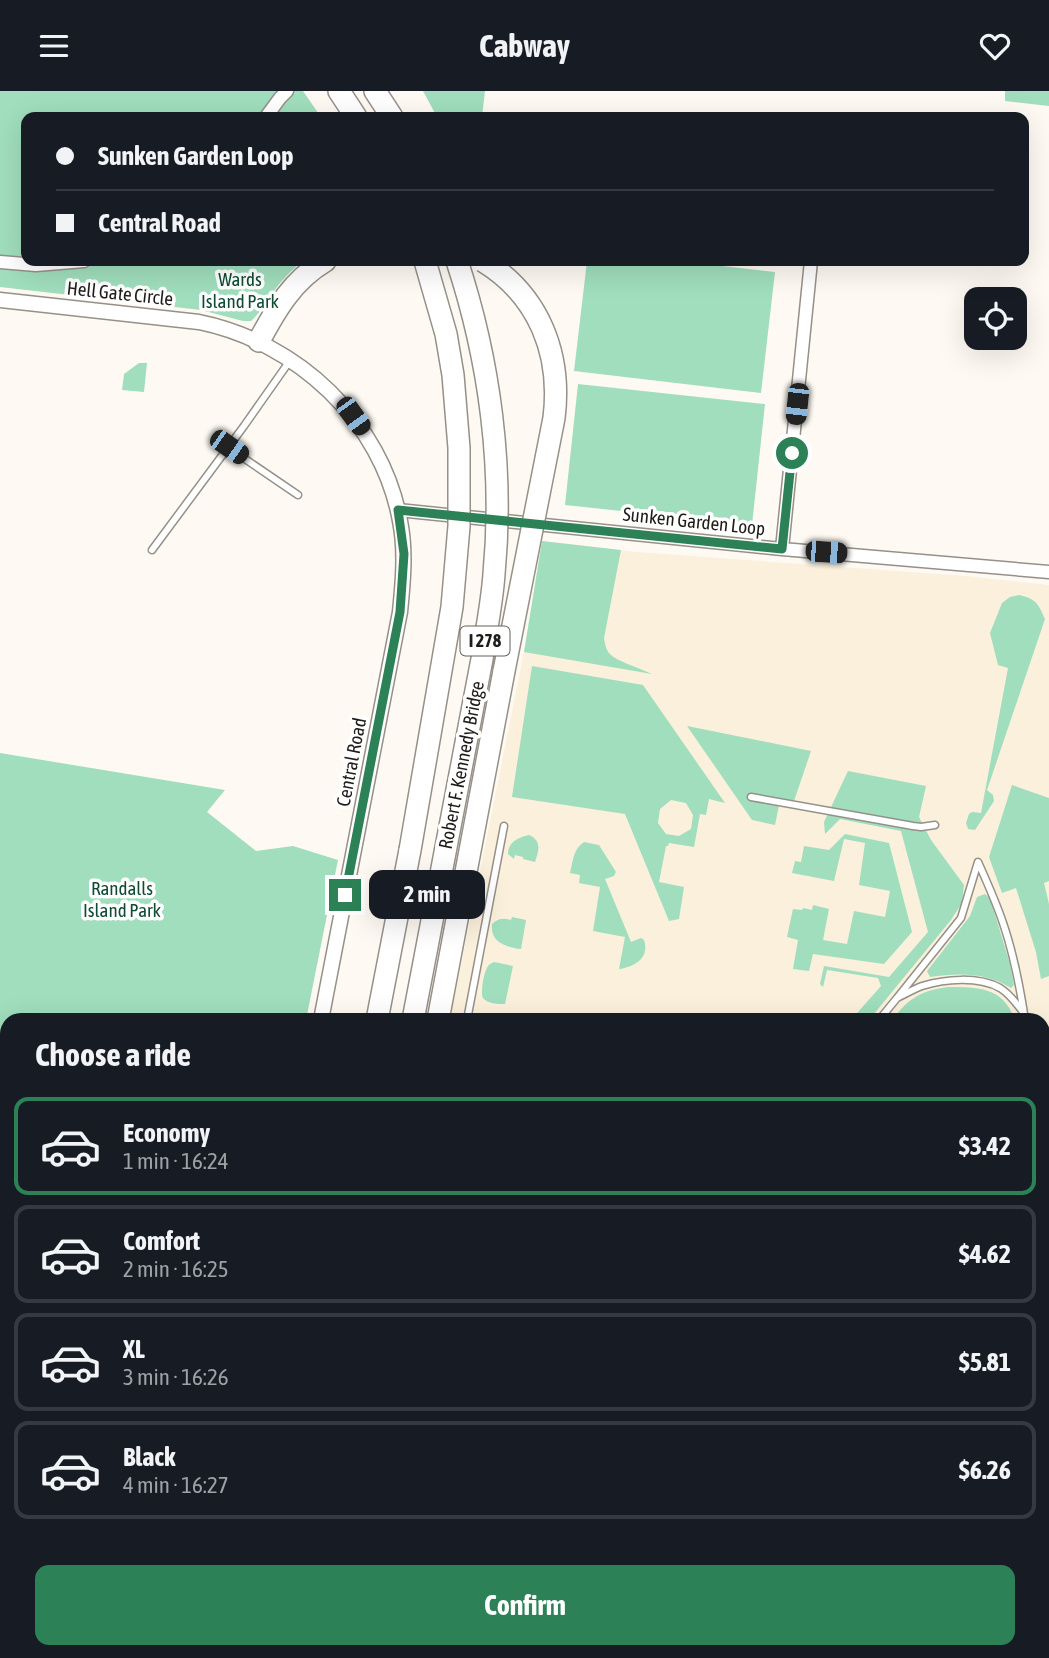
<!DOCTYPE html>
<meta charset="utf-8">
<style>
:root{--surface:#171b24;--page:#242831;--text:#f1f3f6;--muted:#9ea1a6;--line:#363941;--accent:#2c8256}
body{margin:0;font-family:"Asap Condensed",sans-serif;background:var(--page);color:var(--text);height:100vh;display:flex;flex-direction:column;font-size:26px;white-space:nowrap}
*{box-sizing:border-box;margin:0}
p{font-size:23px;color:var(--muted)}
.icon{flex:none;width:38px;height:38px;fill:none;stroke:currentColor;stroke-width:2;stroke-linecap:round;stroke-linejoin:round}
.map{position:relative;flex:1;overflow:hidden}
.sheet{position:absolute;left:0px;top:922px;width:1050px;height:646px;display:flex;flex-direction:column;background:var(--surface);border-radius:21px 21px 0 0;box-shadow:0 7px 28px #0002}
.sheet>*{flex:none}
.hud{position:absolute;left:21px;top:21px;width:1008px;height:154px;border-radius:14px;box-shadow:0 7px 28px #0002;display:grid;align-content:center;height:154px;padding:0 35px;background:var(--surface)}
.buttons{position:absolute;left:964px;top:196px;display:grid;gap:14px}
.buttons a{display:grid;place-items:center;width:63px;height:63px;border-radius:14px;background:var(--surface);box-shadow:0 7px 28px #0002;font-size:35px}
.end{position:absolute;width:32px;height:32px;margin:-16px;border:9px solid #2c8256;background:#fff;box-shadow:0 0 0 4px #fff}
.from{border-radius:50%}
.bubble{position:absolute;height:49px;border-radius:14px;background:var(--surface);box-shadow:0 7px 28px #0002;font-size:23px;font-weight:700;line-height:49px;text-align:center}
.car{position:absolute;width:21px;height:42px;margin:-21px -10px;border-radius:9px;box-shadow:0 0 5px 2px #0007;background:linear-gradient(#222 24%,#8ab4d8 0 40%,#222 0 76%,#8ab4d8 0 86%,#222 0)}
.hud b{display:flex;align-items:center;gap:24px;height:66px;font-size:26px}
.hud b+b{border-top:2px solid var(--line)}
.hud i{width:18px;height:18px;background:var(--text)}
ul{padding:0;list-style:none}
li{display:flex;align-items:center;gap:21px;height:98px;margin:0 14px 10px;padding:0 21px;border:4px solid var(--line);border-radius:14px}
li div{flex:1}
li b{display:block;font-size:26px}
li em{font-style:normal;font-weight:700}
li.active{border-color:var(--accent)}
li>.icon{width:63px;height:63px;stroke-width:1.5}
h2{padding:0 35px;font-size:32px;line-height:84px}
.action{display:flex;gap:14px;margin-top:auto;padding:14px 35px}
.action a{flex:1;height:80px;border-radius:14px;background:var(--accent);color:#fff;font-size:28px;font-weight:700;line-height:80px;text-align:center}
header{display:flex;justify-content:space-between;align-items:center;height:91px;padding:0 35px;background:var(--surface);font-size:32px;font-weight:700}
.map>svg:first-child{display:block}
.medical{fill:#faf0db}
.green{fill:#a0debd;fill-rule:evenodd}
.water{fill:#6abce0}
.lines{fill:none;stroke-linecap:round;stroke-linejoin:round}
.service-casing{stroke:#959088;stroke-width:9}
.minor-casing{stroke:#959088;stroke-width:15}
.tertiary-casing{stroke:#959088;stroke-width:17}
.motorway-casing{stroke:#959088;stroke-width:24}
.service{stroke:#fff;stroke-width:6}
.minor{stroke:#fff;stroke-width:12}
.tertiary{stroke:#fff;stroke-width:14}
.motorway{stroke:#fff;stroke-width:21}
.rail{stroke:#464440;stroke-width:4.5;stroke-dasharray:12 12;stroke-linecap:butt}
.motorway-bridge-casing{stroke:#959088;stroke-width:24;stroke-linecap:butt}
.motorway-bridge{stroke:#fff;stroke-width:21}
.route{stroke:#2c8256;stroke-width:9}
.labels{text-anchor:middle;stroke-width:7;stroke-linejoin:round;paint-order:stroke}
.shield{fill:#fff;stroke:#62615f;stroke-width:2}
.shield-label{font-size:18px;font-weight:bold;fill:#1f1d1a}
.park-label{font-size:19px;fill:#0e4b32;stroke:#fff}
.street-label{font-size:19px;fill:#1f1d1a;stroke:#fff}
</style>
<header><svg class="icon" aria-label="menu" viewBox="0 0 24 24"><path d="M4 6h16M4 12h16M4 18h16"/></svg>Cabway<svg class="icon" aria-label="heart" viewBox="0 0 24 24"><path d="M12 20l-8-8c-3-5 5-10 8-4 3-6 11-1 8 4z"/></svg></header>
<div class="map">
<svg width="1049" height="1567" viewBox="0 0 1049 1567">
<rect width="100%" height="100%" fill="#fefaf3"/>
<path class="medical" d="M542 450 636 461 966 485 1049 494V1134L1043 1136V929H450L524 561Z"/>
<path class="green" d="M0 0H303L321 26H26V170H303C291 179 280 191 272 203 265 213 260 222 251 230H243L201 219 0 196Z
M423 0H485L482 26H437Z
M1005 0H1049V15L1005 10Z
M587 170H678L775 181 761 302 574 280Z
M139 272H147L144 301 122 299 124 283Z
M578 293 765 313 752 434 565 414Z
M542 450 621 459 604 547C605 553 606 559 610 563 616 570 642 578 652 583L524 561Z
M1019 504C1036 508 1038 512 1045 528L987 699 993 704 994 710 975 739 968 738 966 732 969 723 972 721 981 722 1008 577 998 574 990 542 1002 512 1010 506Z
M532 575 643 594 725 712 709 708 706 724 700 723 694 756 669 752 668 755H666L659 791 684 796 679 828 669 830 625 723 512 706ZM671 709 686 712 693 724 691 738 679 745 666 743 658 732 660 718Z
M687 635 811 660 794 710 780 709 775 734 752 729Z
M0 662 225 699 207 721 256 760 293 755 338 769 306 929H7V976L0 957Z
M848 680 926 695 919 726 931 749 964 794 962 812 951 829 869 929H851L881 895 878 887 827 879 823 896 820 893 824 875 889 886 928 841 901 740 840 728 825 743 824 731Z
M1012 694 1049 707V790L1044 792 1049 813V885L1041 888 1036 861 1016 797 1002 802 989 766Z
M845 743 889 752 912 841 884 873 813 863 809 880 793 878 798 849 787 846 793 818 802 819 803 817 812 819 813 814 829 818 823 849 847 853 854 820 885 826 890 800 859 794 865 752 844 748 834 790 792 782 795 770 801 771 804 755 829 759Z
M529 744C542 750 539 759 535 771L523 768V766L515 764 514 768 508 763C508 751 519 746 529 744Z
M584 751 599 754 616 781 614 785 605 788 631 851 641 847 644 849C650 867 634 876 619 878L625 846 593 840 600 796 579 792 580 784 570 782C573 771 573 758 584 751Z
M985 803 990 807 1010 873 1014 894 1011 897C985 881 959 882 930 886L927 880 970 825 977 806Z
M512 826 526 829 521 858C506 856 490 852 492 833 499 827 503 827 511 829Z
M494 871 513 875 505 913C498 913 488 913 483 907 480 902 484 878 489 874 490 873 492 872 494 871Z
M948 896C979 896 1003 896 1015 929H892C909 907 920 900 948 896Z
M1043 1029H1049V1359L1043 1367Z
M23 1561H232L230 1567H22Z
M313 1561H456L422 1562 407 1567H312Z
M550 1561H622V1567H538Z"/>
<path class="water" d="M1049 1360V1567H622V1561H1043V1367Z
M456 1561H550L538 1567H407L422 1562Z"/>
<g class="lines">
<g class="service-casing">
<path id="service" d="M229 357 298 404
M152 459 244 335 289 271
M751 706 913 735 921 736 935 734
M1023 921C1016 912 1010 903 1000 897 978 885 945 888 922 895 914 898 905 903 897 907L961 827 978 771C987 791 996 811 1003 832 1014 864 1020 896 1025 929
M467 929 504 735
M879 929 897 907
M0 1214 7 1213"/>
</g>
<g class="minor-casing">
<path id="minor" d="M266 26 280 7 287 0
M0 171 36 174 84 170
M398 419 782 458 1049 481
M782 458 811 170"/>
</g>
<g class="tertiary-casing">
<path id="tertiary" d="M0 209 199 231C297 251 382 330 400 430 406 460 403 491 400 521L321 929
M0 1019 7 1043
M173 1567 175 1561"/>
</g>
<g class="motorway-casing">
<path id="motorway" d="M339 0 356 26
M375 0 392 26
M259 250C276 218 293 189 325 170
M377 929 410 759
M438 929 504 580
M254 1567 256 1561
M288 1567 290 1561"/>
</g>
<use href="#service" class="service"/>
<use href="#minor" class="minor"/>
<use href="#tertiary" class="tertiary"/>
<use href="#motorway" class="motorway"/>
<path class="rail" d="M0 1062 7 1094
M0 1104 7 1135
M0 1130 7 1165
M4 1567 7 1550
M21 1567 22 1561"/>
<g class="motorway-bridge-casing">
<path id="motorway-bridge" d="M483 170C539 204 562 263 554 327L504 580
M410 759 452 516 459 435V357L453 284 446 243 425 170
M413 929 482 568C486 540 492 512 494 483 504 378 490 270 457 170"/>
</g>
<use href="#motorway-bridge" class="motorway-bridge"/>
</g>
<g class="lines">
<path class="route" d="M345 804 400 521 404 463 398 419 782 458 792 362"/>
</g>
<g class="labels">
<rect class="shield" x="460.5" y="535.5" width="49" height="29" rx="5"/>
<g class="shield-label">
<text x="485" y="556">I 278</text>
</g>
<g class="park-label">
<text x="240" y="195">Wards<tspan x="240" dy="22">Island Park</tspan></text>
<text x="122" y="804">Randalls<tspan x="122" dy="22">Island Park</tspan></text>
</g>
<g class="street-label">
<text transform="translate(120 202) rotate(6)" y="7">Hell Gate Circle</text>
<text transform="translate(694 430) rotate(6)" y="7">Sunken Garden Loop</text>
<text transform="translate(351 671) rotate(-79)" y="7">Central Road</text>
<text transform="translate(461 674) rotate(-79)" y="7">Robert F. Kennedy Bridge</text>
</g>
</g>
</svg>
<div class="buttons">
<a><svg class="icon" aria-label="locate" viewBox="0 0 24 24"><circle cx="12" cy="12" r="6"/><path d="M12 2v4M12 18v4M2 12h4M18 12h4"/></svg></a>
</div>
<i class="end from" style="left:792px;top:362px"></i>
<i class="end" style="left:345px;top:804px"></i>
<div class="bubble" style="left:369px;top:779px;width:116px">2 min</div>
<i class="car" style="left:797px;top:313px;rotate:186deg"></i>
<i class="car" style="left:353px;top:325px;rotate:144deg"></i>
<i class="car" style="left:229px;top:356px;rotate:125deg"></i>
<i class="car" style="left:826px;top:461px;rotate:94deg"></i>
<div class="hud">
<b><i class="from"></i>Sunken Garden Loop</b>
<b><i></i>Central Road</b>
</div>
<section class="sheet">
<h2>Choose a ride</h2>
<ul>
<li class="active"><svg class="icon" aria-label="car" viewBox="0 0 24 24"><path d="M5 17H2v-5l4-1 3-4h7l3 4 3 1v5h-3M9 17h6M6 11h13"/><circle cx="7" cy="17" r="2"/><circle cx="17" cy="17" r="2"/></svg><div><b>Economy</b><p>1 min · 16:24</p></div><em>$3.42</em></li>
<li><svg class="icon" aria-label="car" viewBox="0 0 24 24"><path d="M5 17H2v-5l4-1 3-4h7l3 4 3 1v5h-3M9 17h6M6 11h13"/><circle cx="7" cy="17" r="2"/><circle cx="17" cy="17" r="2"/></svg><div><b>Comfort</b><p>2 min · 16:25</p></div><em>$4.62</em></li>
<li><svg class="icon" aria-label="car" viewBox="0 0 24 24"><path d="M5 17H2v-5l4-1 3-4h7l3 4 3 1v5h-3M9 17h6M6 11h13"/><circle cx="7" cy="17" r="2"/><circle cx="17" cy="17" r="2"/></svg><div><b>XL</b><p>3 min · 16:26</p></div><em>$5.81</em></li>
<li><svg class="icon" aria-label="car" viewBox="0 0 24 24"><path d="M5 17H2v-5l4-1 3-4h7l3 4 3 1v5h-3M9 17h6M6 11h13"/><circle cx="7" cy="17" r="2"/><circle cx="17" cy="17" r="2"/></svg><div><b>Black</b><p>4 min · 16:27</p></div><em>$6.26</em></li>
</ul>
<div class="action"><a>Confirm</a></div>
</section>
</div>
